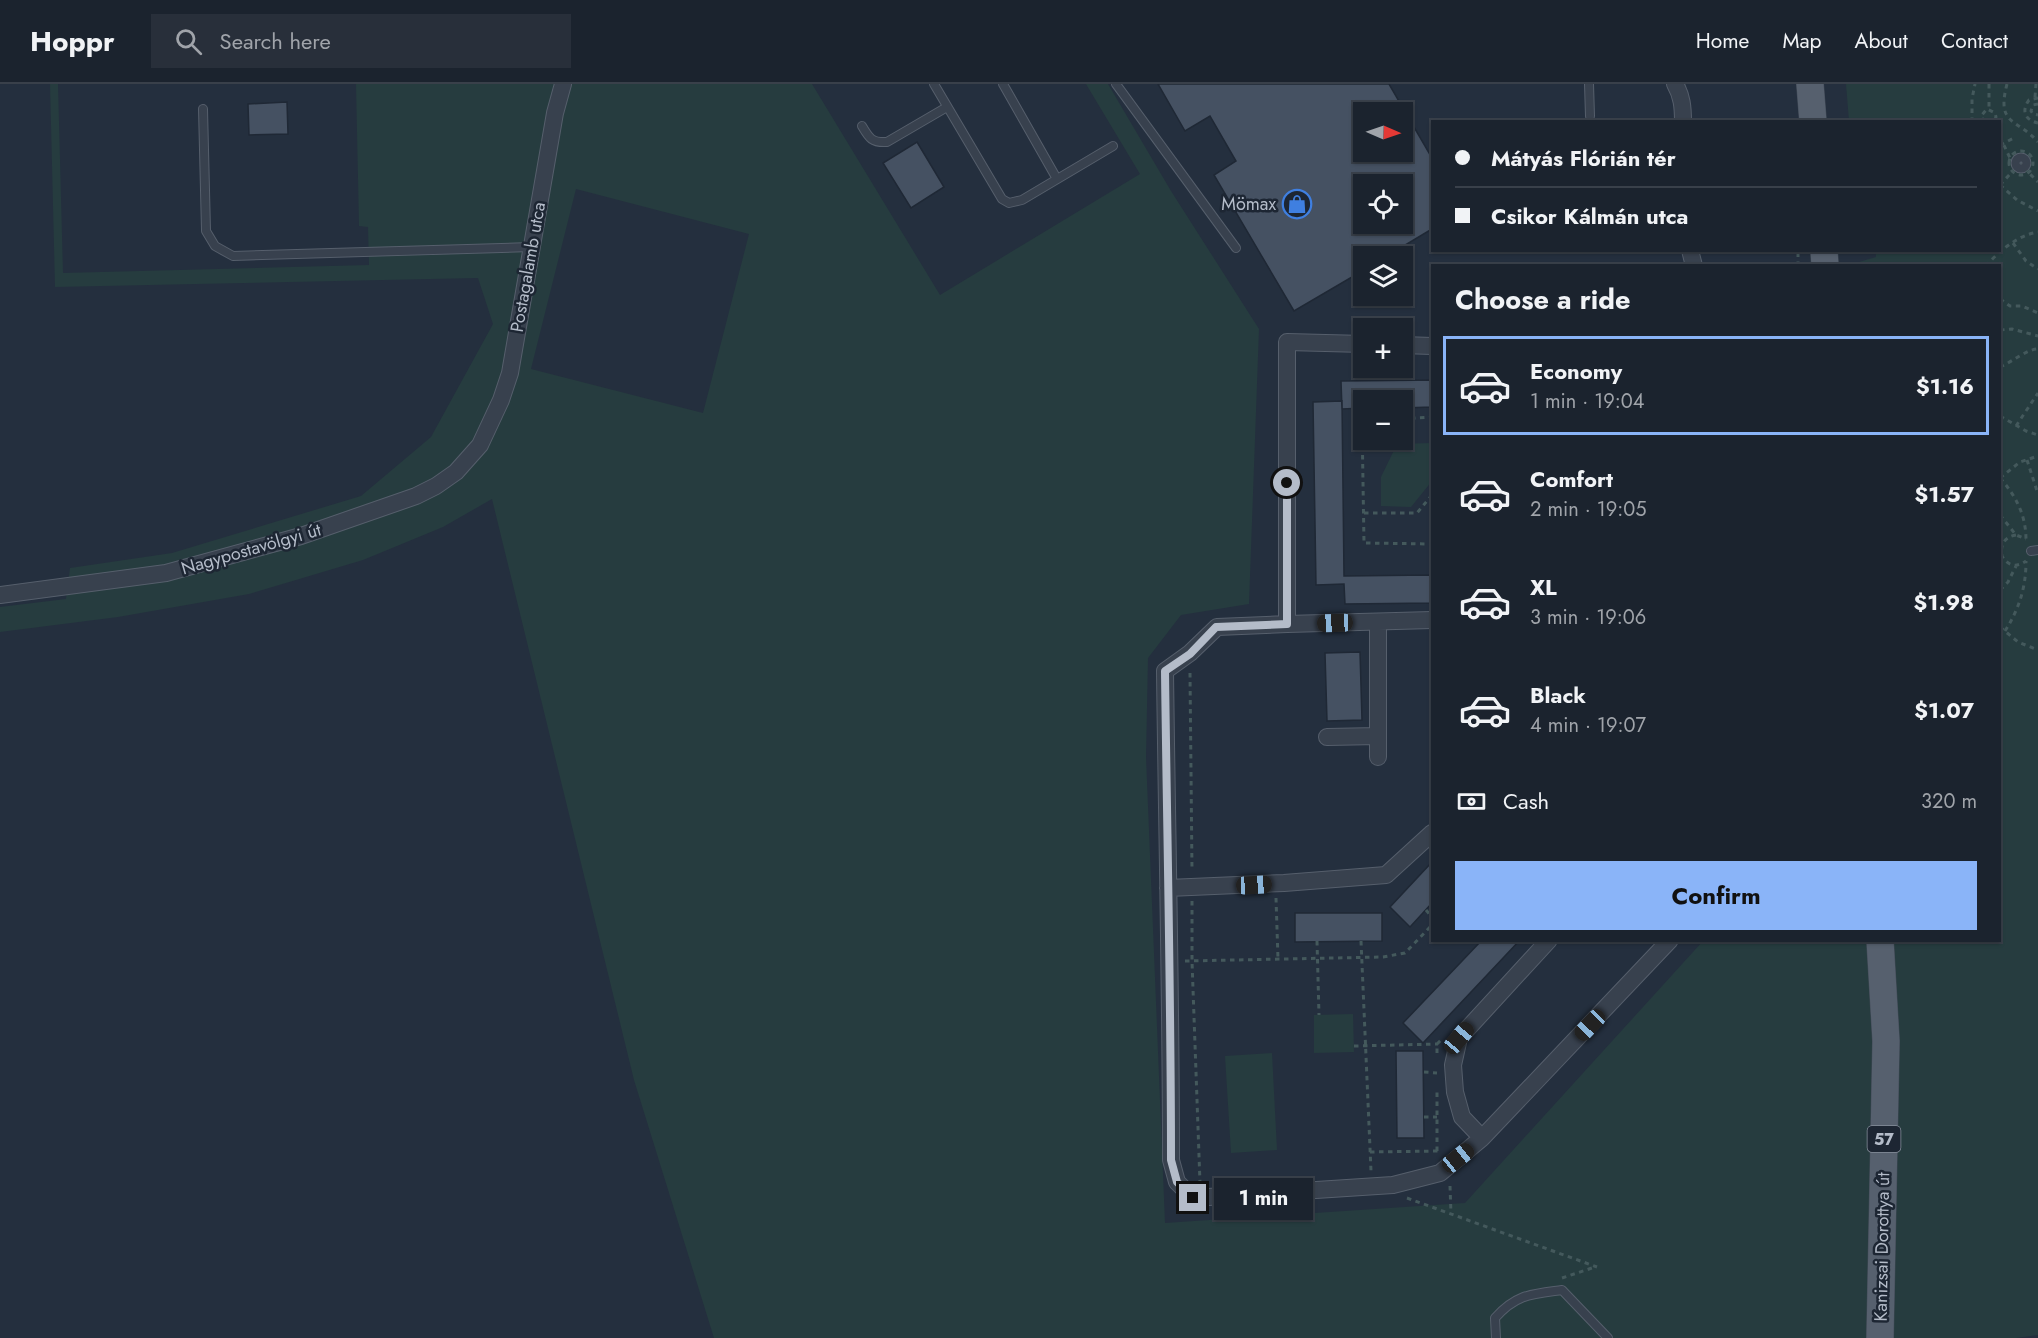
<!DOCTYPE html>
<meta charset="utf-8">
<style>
:root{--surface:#1b232e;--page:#282f3a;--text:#f1f3f6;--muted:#a0a4aa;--line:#39404a;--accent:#8ab4f8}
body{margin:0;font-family:Jost,sans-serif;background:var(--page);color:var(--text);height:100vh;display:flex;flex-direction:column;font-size:22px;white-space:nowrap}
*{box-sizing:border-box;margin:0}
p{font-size:20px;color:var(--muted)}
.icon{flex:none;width:33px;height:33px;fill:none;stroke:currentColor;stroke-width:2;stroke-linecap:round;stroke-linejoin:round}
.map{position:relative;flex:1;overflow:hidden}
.side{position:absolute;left:1431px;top:180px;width:570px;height:678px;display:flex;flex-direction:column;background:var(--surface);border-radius:0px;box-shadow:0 2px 4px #0004,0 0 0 2px var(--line)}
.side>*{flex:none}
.banner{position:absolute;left:1431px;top:36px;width:570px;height:132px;border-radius:0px;box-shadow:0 2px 4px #0004,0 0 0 2px var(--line);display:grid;align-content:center;height:132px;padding:0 24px;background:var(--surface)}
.needle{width:39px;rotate:92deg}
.tools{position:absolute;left:1353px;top:18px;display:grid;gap:12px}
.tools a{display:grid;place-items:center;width:60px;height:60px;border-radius:0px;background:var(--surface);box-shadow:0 2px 4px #0004,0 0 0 2px var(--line);font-size:30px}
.end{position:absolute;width:27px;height:27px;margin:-14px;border:8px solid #b4bcc9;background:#111;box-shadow:0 0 0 3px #111}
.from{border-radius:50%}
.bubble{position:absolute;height:42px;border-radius:0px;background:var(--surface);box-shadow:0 2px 4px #0004,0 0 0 2px var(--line);font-size:20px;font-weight:700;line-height:42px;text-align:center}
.car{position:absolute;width:18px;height:36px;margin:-18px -9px;border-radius:8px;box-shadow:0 0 4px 2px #0007;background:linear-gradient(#222 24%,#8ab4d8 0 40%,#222 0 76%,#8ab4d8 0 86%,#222 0)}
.banner b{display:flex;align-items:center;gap:21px;height:57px;font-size:22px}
.banner b+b{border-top:2px solid var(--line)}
.banner i{width:15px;height:15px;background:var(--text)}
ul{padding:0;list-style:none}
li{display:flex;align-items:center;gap:18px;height:99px;margin:0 12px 9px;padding:0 12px;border:3px solid transparent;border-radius:0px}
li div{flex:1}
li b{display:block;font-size:22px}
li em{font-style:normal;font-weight:700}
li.active{border-color:var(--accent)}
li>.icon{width:54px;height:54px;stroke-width:1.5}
h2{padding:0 24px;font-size:27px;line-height:72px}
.pay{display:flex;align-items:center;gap:15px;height:66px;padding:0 24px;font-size:22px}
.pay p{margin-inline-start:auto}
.button{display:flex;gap:12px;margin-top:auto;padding:12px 24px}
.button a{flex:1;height:69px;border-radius:0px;background:var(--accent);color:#111;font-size:24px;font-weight:700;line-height:69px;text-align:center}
header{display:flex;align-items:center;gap:36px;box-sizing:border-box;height:84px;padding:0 30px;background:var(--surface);border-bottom:2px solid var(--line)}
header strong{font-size:28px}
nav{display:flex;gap:33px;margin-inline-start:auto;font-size:21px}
.search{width:420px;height:54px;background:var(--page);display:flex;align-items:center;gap:15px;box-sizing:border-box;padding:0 21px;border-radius:0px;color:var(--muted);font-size:22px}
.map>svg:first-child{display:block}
.green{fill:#263c3f;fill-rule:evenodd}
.building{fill:#455162;stroke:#1f2835;stroke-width:1.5;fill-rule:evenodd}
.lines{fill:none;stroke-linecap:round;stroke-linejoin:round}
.service-casing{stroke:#565f6c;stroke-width:10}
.minor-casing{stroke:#565f6c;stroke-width:18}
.primary-casing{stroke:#414a57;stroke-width:28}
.path{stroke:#44595c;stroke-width:3;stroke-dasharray:4.5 4.5;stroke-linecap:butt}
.service{stroke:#38414e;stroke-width:8}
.minor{stroke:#38414e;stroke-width:16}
.primary{stroke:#56606e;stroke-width:27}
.route{stroke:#b4bcc9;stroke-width:8}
.labels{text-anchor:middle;stroke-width:5;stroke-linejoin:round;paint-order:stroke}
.shield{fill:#1d2633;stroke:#878f9c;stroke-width:1.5}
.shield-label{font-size:16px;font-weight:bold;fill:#b4bcc9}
.poi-label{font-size:18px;fill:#b4bcc9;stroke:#1d2633;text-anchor:end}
.street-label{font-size:18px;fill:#b4bcc9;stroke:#1d2633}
</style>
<header>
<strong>Hoppr</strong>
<div class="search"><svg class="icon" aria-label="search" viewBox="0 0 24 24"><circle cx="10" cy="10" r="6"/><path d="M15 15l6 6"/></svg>Search here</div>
<nav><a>Home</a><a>Map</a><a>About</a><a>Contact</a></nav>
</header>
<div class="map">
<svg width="2038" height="1254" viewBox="0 0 2038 1254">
<rect width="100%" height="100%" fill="#242f3e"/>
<path class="green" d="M50 0H58L63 189 369 181 368 143 359 142 356 0H812L940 211 1140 90 1086 0H1108L1171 107 1259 245 1249 520 1181 531 1148 574 1146 673 1165 1139 1465 1119 1703 857 2000 856V182H1860L1859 178 1876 173V167L2000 166V38L1849 37 1846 0H2038V1251L2016 1254H714L634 996 492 415 443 443 363 476 249 510 118 533 0 548V523L66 515 70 484 172 469 361 412 431 353 493 240 478 194 55 203ZM576 105 749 150 703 329 531 285Z
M1432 359V397L1411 423 1381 422V393L1397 360Z
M1353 930 1354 968 1314 969V931Z
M1272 969 1277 1066 1231 1069 1225 972Z"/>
<path class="building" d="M1158 0H1389L1432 74V145L1387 172H1364V186L1294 227 1214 91 1236 77 1210 32 1185 47ZM1364 28H1402V68H1364ZM1364 100H1402V140H1364Z
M287 18 288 50 249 51 248 20Z
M917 58 944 103 911 124 883 79Z
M1432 296V323L1402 324V316H1364V324L1342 325 1341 297Z
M1342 317 1344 492 1432 491V519L1345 520 1344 500 1316 501 1313 318Z
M1360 568 1362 636 1327 637 1325 569Z
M1432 778V819L1410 843 1390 823Z
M1295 829H1382V857L1295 858Z
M1482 856H1520L1423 959 1403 939Z
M1396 967H1423L1424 1054H1397Z"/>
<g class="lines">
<g class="service-casing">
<path id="service" d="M934 0 1002 115 1009 119 1022 116 1113 62
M1003 0 1057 95
M1116 0 1236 164
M1589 0 1590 32
M203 25 206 147 215 162 233 172 531 163
M862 42C869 54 872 59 887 58L947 23
M2015.5 79a5.5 5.5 0 1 1 11 0a5.5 5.5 0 1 1-11 0Z
M2031 467 2038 466
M1496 1254 1495 1234C1516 1210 1532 1210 1562 1206L1608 1254"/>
</g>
<g class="minor-casing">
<path id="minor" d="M1675 0C1682 12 1683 23 1683 38
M1690 166 1694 182
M1364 260 1287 258V540L1432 536
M1402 261 1432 262
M0 511 166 489 301 452 416 412 436 402 456 388 480 361 501 316 510 289 555 29 563 0
M1378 538V673
M1287 540 1217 543 1190 569 1165 587C1167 750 1171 913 1171 1076L1177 1098 1193 1114 1393 1101 1440 1089 1482 1054 1670 856
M1327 653 1378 652
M1168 804 1284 799 1386 791 1432 749
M1482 1054 1462 1033 1455 1008 1453 981 1459 954 1549 856"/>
</g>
<g class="primary-casing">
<path id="primary" d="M1810 0 1813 38
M1824 166 1825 182
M1880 1254 1886 957 1880 856"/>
</g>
<path class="path" d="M1989 0V25
M2007 0C1996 42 2017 34 2038 58
M2035 13 2036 0
M2038 14 2029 16C2021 27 2025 36 2038 39
M2038 20 2033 21 2031 27 2033 30 2038 31
M1972 38V15L1975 0
M1984 38 1981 32 1987 25 1995 29 1996 33 1994 38
M2000 53 2010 74
M2000 61 2014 54
M2009 79a12 12 0 1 1 24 0a12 12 0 1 1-24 0Z
M2024 84 2038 98
M2000 101 2017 116 2038 127
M2000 101 2012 88
M2013 159 2026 177 2038 185
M1798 182V166
M1986 182C1999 167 2018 151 2038 148
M2000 215 2010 222H2022L2038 229
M2000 246 2012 245 2038 252
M2000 283C2012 278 2027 265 2038 265
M2000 332 2026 347 2038 351
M1402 335 1432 333
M1364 337H1362L1364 459 1432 460
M2016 342 2038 309
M2027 376 2038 410
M2000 394C2016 412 2026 431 2026 456
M2000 394 2020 378 2038 372
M1364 429H1417L1432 411
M2000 431 2016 451 2026 455
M2016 451C2004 453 2000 461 2002 472 2008 482 2016 484 2026 477
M2000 506 2008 498 2016 482
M2000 543 2018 558 2038 566
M2005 547C2019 525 2026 504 2026 477
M1190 589 1192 787
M1276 814 1278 875
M1192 817V877L1200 1099
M1426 826 1432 833
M1317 857 1319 931
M1361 857 1371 1087
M1185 877 1383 873 1405 869 1432 841
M1354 962 1438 960
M1437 969V960L1441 956
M1424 988 1437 989
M1424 1033H1437
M1437 1067V1008
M1370 1068 1438 1067
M1450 1102 1451 1130
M1407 1114 1597 1183
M1562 1194 1595 1183"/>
<use href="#service" class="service"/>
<use href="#minor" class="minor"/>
<use href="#primary" class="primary"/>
</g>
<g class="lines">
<path class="route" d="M1193 1114 1177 1098 1171 1076C1171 913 1167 750 1165 587L1190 570 1216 543 1287 540V399"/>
</g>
<defs>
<g id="shop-ring" transform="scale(1.5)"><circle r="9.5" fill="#1d2633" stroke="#3f7fe0" stroke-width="1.5"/><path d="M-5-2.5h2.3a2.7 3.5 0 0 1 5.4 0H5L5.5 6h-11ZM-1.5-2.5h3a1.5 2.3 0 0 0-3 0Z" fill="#3f7fe0"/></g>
</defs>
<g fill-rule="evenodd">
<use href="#shop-ring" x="1297" y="120"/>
</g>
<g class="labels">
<rect class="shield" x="1867.5" y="1042" width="33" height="26" rx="4.5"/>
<g class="shield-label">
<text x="1884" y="1061">57</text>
</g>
<g class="poi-label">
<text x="1276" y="126">Mömax</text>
</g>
<g class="street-label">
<text transform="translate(528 183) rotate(-80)" y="6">Postagalamb utca</text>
<text transform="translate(251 465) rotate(-16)" y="6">Nagypostavölgyi út</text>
<text transform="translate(1882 1163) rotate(-89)" y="6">Kanizsai Dorottya út</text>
</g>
</g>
</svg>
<div class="tools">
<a><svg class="needle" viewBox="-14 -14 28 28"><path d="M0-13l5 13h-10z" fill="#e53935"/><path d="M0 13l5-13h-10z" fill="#a0a4aa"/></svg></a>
<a><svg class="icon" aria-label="locate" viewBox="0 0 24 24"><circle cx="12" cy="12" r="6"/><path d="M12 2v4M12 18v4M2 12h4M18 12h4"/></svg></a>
<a><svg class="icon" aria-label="layers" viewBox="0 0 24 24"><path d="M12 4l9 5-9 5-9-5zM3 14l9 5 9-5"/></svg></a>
<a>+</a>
<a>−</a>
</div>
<i class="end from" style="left:1287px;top:399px"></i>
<i class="end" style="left:1193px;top:1114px"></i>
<div class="bubble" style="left:1214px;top:1094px;width:99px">1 min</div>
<i class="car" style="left:1335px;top:539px;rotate:268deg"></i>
<i class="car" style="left:1254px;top:801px;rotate:87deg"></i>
<i class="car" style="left:1590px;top:941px;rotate:224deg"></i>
<i class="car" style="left:1459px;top:954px;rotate:40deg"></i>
<i class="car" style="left:1458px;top:1074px;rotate:51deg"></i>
<div class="banner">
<b><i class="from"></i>Mátyás Flórián tér</b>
<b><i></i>Csikor Kálmán utca</b>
</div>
<section class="side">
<h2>Choose a ride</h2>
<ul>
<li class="active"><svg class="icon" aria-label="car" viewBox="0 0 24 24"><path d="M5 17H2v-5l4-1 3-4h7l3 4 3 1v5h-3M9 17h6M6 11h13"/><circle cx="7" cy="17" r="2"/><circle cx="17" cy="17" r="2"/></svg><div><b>Economy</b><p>1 min · 19:04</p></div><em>$1.16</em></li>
<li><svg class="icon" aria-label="car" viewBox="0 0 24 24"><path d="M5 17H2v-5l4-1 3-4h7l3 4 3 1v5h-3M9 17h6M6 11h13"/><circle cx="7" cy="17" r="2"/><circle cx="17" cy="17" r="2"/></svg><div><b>Comfort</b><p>2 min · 19:05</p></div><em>$1.57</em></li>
<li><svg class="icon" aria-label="car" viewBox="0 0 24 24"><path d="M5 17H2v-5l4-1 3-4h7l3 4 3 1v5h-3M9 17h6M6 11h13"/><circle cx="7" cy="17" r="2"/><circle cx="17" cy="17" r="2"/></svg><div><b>XL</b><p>3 min · 19:06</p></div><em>$1.98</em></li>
<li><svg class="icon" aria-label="car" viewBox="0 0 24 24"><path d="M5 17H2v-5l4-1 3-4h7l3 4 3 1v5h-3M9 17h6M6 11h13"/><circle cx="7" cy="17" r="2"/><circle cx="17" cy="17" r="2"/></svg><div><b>Black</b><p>4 min · 19:07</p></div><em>$1.07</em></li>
</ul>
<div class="pay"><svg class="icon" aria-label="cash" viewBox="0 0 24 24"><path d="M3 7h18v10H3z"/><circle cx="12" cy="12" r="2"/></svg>Cash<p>320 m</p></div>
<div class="button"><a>Confirm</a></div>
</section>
</div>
